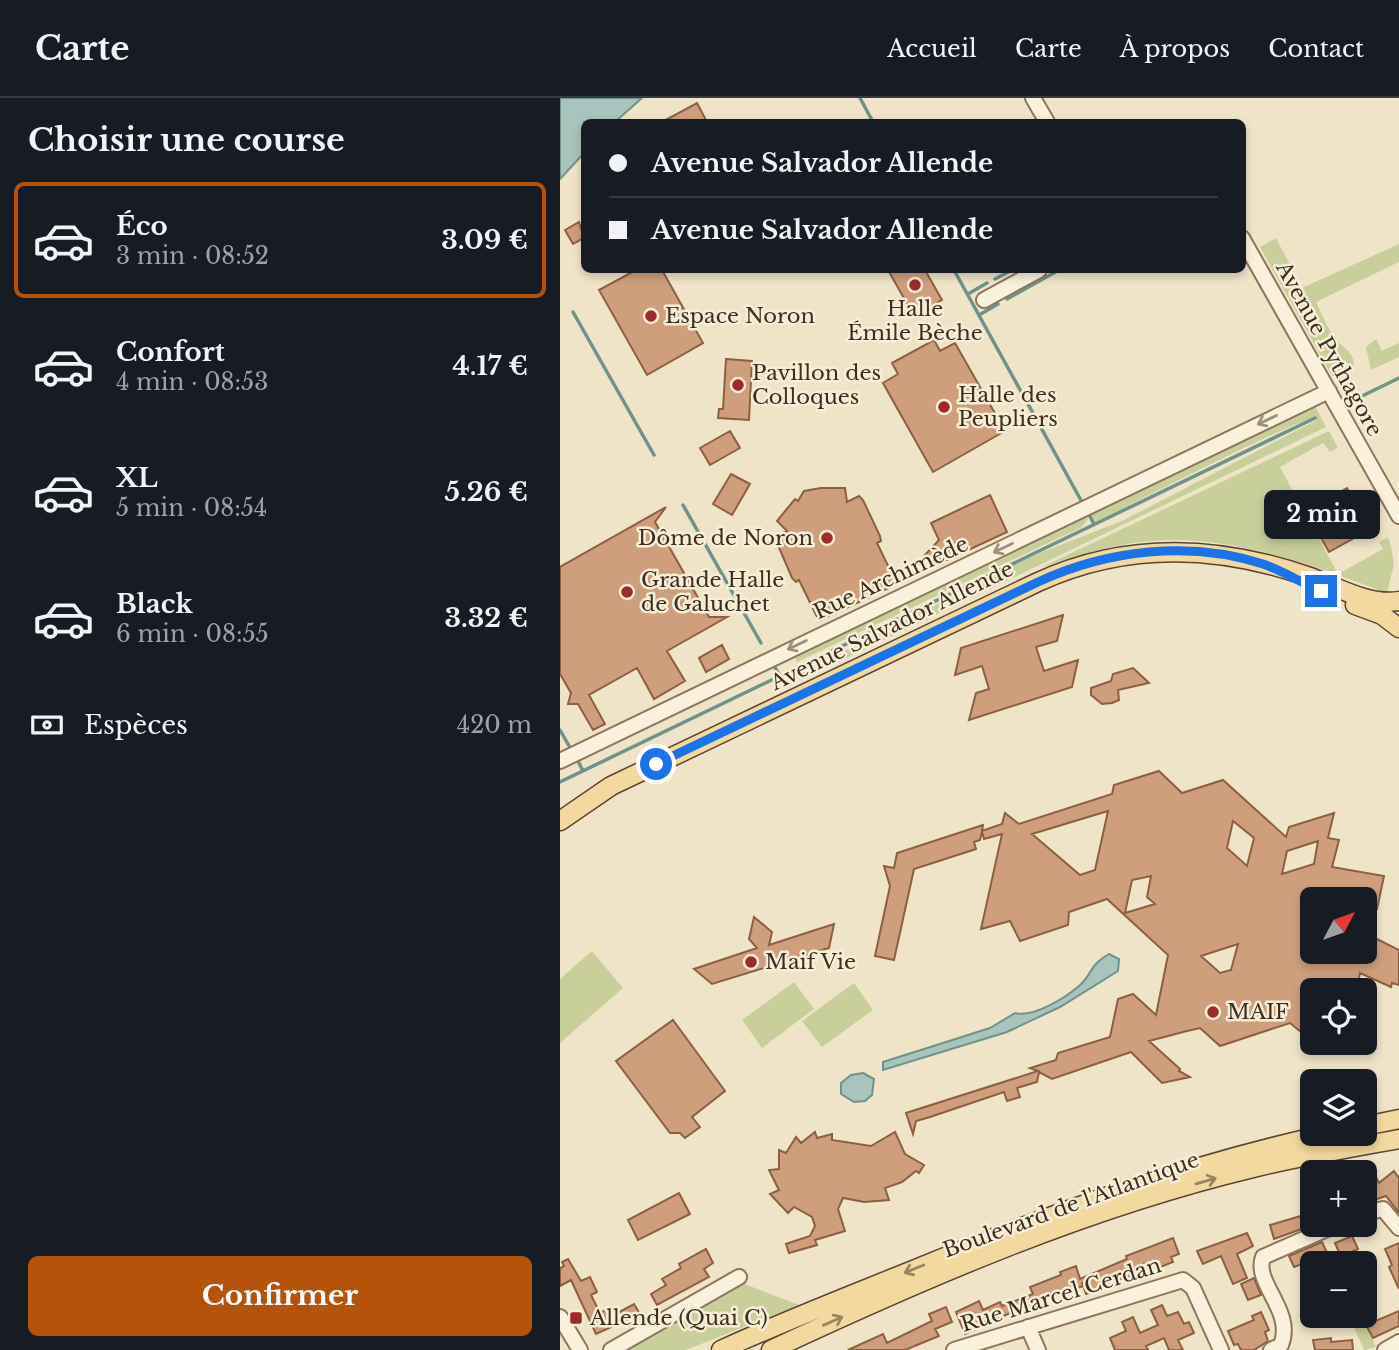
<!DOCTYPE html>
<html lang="fr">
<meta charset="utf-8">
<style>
:root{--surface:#171b24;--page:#20242c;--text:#f1f3f6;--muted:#9ea1a6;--line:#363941;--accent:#b45309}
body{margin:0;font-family:"Libre Baskerville",serif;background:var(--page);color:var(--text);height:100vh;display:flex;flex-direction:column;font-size:26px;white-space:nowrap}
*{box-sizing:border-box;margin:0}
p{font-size:23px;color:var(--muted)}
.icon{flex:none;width:38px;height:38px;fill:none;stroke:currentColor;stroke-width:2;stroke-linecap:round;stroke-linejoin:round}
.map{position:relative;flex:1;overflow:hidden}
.side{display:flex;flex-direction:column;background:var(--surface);width:560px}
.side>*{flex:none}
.top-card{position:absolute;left:21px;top:21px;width:665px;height:154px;border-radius:10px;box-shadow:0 4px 10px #0003;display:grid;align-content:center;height:154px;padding:0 28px;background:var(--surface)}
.needle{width:46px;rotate:49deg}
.fabs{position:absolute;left:740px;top:789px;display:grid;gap:14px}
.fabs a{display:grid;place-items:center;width:77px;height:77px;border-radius:10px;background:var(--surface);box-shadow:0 4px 10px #0003;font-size:35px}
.end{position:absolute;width:32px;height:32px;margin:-16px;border:9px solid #1a73e8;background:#fff;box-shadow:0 0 0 4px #fff}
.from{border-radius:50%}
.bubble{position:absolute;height:49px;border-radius:10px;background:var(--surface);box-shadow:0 4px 10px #0003;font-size:23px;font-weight:800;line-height:49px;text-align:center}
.top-card b{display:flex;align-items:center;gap:24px;height:66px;font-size:26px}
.top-card b+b{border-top:2px solid var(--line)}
.top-card i{width:18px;height:18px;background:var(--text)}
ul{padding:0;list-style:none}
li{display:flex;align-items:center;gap:21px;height:116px;margin:0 14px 10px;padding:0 14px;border:4px solid transparent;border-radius:10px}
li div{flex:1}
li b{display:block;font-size:26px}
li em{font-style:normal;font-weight:800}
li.active{border-color:var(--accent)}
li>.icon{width:63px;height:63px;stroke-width:1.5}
h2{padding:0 28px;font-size:32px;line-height:84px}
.pay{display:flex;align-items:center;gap:18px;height:77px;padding:0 28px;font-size:26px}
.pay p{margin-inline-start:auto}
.button{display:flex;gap:14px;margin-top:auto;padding:14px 28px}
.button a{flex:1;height:80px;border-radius:10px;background:var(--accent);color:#fff;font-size:28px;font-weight:800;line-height:80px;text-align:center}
header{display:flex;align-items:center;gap:42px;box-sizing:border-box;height:98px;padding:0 35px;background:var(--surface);border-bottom:2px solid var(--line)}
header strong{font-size:33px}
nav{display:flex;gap:38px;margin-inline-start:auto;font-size:24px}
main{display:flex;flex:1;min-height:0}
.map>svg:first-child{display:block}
.green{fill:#c9cf9b}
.water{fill:#a9c4bc;stroke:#6f938a;stroke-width:2}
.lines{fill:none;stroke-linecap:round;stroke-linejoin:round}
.stream{stroke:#6f938a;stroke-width:3.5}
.building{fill:#cf9f7d;stroke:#8d5f41;stroke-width:2;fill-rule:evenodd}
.minor-casing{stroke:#8d765c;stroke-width:18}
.major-casing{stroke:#5b4430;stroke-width:21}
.minor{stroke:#faf1dc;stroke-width:14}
.major{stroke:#f3d9a0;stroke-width:18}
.oneway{stroke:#9c907e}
.oneway2{stroke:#988460}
.route{stroke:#1a73e8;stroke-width:9}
.poi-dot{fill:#9e2a2b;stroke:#f7eed8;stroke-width:2.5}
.labels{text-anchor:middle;stroke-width:5;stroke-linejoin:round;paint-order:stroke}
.poi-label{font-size:21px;fill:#3d2e20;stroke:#f7eed8;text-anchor:start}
.street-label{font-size:21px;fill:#3d2e20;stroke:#f7eed8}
</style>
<header>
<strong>Carte</strong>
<nav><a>Accueil</a><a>Carte</a><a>À propos</a><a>Contact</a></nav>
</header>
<main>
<section class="side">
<h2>Choisir une course</h2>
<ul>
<li class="active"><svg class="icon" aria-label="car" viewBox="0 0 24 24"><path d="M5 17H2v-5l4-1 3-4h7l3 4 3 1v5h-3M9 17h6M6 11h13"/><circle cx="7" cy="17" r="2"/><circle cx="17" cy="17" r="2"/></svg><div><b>Éco</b><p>3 min · 08:52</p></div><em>3.09 €</em></li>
<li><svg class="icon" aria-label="car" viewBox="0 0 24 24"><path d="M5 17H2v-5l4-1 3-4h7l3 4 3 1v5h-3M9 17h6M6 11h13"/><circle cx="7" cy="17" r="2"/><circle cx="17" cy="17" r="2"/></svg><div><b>Confort</b><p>4 min · 08:53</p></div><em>4.17 €</em></li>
<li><svg class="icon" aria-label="car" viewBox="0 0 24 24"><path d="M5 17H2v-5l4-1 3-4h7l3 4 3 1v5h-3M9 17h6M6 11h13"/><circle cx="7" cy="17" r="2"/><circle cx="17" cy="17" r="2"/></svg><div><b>XL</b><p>5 min · 08:54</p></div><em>5.26 €</em></li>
<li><svg class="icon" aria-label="car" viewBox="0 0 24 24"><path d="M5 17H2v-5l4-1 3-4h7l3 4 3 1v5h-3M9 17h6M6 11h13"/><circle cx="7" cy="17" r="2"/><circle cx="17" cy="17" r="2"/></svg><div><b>Black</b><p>6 min · 08:55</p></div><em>3.32 €</em></li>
</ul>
<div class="pay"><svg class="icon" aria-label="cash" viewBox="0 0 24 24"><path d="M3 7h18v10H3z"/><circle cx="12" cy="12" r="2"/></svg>Espèces<p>420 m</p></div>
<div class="button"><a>Confirmer</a></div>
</section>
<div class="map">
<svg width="839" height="1252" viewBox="0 0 839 1252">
<rect width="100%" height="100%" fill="#f0e4c8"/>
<path class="green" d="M716 140 742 190 839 146V164L756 204C761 215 767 229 775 240 783 251 803 259 789 276L772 278 700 149Z
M816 241 822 253 839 245V259L811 272 806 249Z
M754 306 766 329 245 580 242 575 470 459 564 422 755 323V320C742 318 563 411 535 424L529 414Z
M769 333 778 350 770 354 763 345 720 369 778 476 823 451 819 444 828 439C839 474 831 466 827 499L824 494C738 462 646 427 553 449 528 455 504 463 480 470Z
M525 416 528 421 522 429 237 564 234 556Z
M32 853 63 890 0 945V881Z
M234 884 254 911 202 950 182 922Z
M294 885 313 912 262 949 242 923Z
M182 1185 239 1207 126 1252H63Z
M770 1218H801L816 1249 804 1252 791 1222 771 1225Z"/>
<path class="water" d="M0 0H82L55 24H24V55L0 81Z
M549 856 559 861 558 873 500 909 447 934 323 972V964L430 930 455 915C473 920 505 900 519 888 533 876 528 868 549 856Z
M303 975 314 981 312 997 305 1003 294 1004 281 996V985L291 977Z"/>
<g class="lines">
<path class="stream" d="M300 0 313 24
M394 172 523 406
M435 181 452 172
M408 196 427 185
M447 201 499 172
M13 214 94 357
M419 217 438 206
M800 299 839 280
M123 407 201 545
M527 413 534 426
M214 568 220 578
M0 632 12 653
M16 659 23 673
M0 684 755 320"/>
</g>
<path class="building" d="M137 5 147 24H102Z
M19 124 24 140 13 146 5 132Z
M76 172H102L143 245 87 277 39 192Z
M328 172H365L382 202 354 218Z
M374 242 380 253 395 245 445 333 373 374 323 285 338 276 332 265Z
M166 261 192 263 189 322 158 320 159 311H163Z
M170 333 180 350 150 367 140 350Z
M171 376 190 386 172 417 153 406Z
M261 390H285L287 404 299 398 303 402 320 438 321 443 317 445 337 486 259 523 239 482 236 484 232 480 214 438 227 433 217 423 235 401 238 403 244 393Z
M787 390 810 431 769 454 746 413Z
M430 397 447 434 387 462 364 458 379 442 371 425Z
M106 409 95 424 149 519H167L107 553 125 583 94 601 77 570 29 597 45 626 33 632 18 606H8L11 595 0 576V469Z
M503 517 497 543 476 549 484 573 518 562 512 589 409 622 416 595 429 591 422 568 395 577 401 550Z
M162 547 169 561 146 574 139 560Z
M573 570 589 585 558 592 559 602 552 605 542 606 531 597V590L551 583 553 576Z
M599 673 622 695 663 682 726 739 729 729 774 715 768 740 779 742 772 769 824 778 817 811 805 809V802H752V854H805L817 841 839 852V887L832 885 831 889 800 875 797 892H752L748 912 752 916V943L730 925 660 948 640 930 627 933 589 943 620 971 619 973 630 979 602 985 571 954 492 981 479 974 477 984 457 990 460 999 447 1003 444 994 370 1019 356 1023 353 1036 346 1015 478 973 470 970 496 962 498 955 550 939 558 901 573 896 596 917 608 857 547 801 509 814 508 827 460 843 450 823 421 831 442 736 424 741 422 734 420 742 414 744 416 751 354 771 334 862 315 858 330 788 324 768 334 770 337 755 423 727 422 733 442 726 445 715 459 726 552 696 554 687ZM548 713 535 772 520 777 472 736ZM673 723 694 740 687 768 667 750ZM758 743 754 766 722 776 727 753ZM591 778 587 799 595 806 565 815 572 782ZM678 846 671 872 660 875 641 858Z
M194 819 212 834 209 847 274 826 269 850 152 886 134 871 197 850 189 841Z
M113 922 165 993 132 1019 140 1029 125 1040 120 1035H110L56 963Z
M255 1034 257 1040 272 1036V1042L311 1048 335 1034 345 1056 364 1067 359 1075 356 1073 342 1084 325 1090 329 1102 304 1104 283 1100 278 1111 285 1133 255 1142 257 1147 229 1155 226 1146 250 1138 255 1128 252 1119 234 1109 228 1115 210 1096 219 1092 209 1072 219 1071V1052L226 1055 236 1039 241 1045Z
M834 1073 839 1080V1115L826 1098 805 1105V1082L815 1077 819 1085Z
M119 1095 130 1116 78 1142 68 1122Z
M752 1108V1127L747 1129V1126V1129L714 1141 710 1127 744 1117 742 1110Z
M687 1135 693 1148 677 1156 687 1180 673 1186 661 1158 643 1166 637 1153Z
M792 1138 798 1151 781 1159 775 1145Z
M613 1140 619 1156 611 1159 613 1164 598 1170 595 1162 571 1171 574 1177 542 1187 543 1190 526 1196 522 1184 523 1188 476 1204 478 1210 461 1216 459 1211 405 1236 396 1214 419 1203 423 1212 440 1204 442 1208 473 1196 470 1189 501 1177 500 1174 516 1168 520 1181 567 1161 566 1158Z
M762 1144 768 1157 734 1169 729 1158Z
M839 1145V1191L829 1169 832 1167 825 1151Z
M146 1151 153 1165 144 1171 149 1179 97 1207 91 1196 106 1187 102 1181 121 1170 119 1166Z
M8 1161 21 1183 30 1179 37 1194 31 1197 40 1215 48 1211 52 1218 74 1206 80 1216 36 1236 11 1182 0 1188V1170L4 1168 2 1164Z
M694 1180 701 1197 688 1202 681 1186Z
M602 1207 607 1218 618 1214 624 1226 629 1224 634 1235 618 1242 623 1252H609L604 1240 586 1248 588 1252H555L550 1240 566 1233 562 1224 573 1219 580 1235 598 1227 591 1212Z
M386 1209 392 1224 375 1231 379 1238 345 1252H288L323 1236 327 1245 372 1223 369 1216Z
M839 1213V1228L813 1240 806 1227Z
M701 1214 709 1232 705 1234 708 1243 694 1252H681L678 1246 674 1247 668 1233 694 1222 692 1218Z
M771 1240V1244L792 1242 793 1252H755L753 1242Z"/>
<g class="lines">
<g class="minor-casing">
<path id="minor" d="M473 0 487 24
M682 140 839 418
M424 202 479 172
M0 663 769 293
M805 1115 823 1111 839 1130
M0 1219 20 1252
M468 1229 478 1252
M51 1252 179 1179
M394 1252 623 1182 633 1190 661 1252
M711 1252 721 1247C735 1213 693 1185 703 1159L776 1127
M825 1252 839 1244"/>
</g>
<g class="major-casing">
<path id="major" d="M795 507 822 517 839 530
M0 723 51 688 478 484C565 444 657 447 747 478 776 488 808 508 839 503
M805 1028 839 1021
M161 1252C224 1223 289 1198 353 1172 488 1117 625 1067 768 1036
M211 1252C365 1180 526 1110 693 1070 741 1058 790 1050 839 1041"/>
</g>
<use href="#minor" class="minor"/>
<use href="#major" class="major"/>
</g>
<defs><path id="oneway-shaft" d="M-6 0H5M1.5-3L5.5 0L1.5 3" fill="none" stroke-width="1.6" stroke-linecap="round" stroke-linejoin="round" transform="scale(1.75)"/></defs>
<g class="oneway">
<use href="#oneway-shaft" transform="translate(707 322) rotate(155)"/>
<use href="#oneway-shaft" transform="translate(443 450) rotate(154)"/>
<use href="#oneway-shaft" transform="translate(237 547) rotate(154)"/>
</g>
<g class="oneway2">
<use href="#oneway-shaft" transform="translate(646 1083) rotate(-16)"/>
<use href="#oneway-shaft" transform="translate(354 1171) rotate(158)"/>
<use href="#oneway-shaft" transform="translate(273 1223) rotate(-24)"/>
</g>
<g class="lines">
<path class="route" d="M96 666 478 484C547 452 629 442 703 466 723 473 742 485 761 493"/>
</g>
<g class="poi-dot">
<circle cx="355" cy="187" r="7"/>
<circle cx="91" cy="218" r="7"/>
<circle cx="178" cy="287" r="7"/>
<circle cx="384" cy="309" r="7"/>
<circle cx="267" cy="440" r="7"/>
<circle cx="67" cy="494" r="7"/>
<circle cx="191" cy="864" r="7"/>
<circle cx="653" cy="914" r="7"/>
<rect x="9" y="1213" width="14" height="14" rx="3.5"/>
</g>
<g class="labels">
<g class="poi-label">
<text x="355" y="218" text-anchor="middle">Halle<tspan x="355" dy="24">Émile Bèche</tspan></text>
<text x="105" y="225">Espace Noron</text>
<text x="192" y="282">Pavillon des<tspan x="192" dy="24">Colloques</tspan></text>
<text x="398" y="304">Halle des<tspan x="398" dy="24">Peupliers</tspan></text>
<text x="253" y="447" text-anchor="end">Dôme de Noron</text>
<text x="81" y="489">Grande Halle<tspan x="81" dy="24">de Galuchet</tspan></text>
<text x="205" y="871">Maif Vie</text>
<text x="667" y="921">MAIF</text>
<text x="30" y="1227">Allende (Quai C)</text>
</g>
<g class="street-label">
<text transform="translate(769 251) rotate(61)" y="7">Avenue Pythagore</text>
<text transform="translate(331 480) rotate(-25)" y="7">Rue Archimède</text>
<text transform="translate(332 528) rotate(-26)" y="7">Avenue Salvador Allende</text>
<text transform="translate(511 1107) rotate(-20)" y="7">Boulevard de l'Atlantique</text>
<text transform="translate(501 1197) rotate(-17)" y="7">Rue Marcel Cerdan</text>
</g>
</g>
</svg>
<div class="fabs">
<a><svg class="needle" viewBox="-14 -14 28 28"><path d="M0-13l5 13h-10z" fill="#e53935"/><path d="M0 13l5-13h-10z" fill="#9ea1a6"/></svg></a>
<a><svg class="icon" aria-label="locate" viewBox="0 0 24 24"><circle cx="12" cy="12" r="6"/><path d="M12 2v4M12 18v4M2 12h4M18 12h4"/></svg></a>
<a><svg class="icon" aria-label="layers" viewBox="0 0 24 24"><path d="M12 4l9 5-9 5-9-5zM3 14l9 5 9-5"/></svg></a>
<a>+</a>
<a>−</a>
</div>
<i class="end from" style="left:96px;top:666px"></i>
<i class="end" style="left:761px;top:493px"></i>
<div class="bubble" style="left:704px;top:392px;width:116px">2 min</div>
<div class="top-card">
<b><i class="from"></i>Avenue Salvador Allende</b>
<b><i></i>Avenue Salvador Allende</b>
</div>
</div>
</main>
